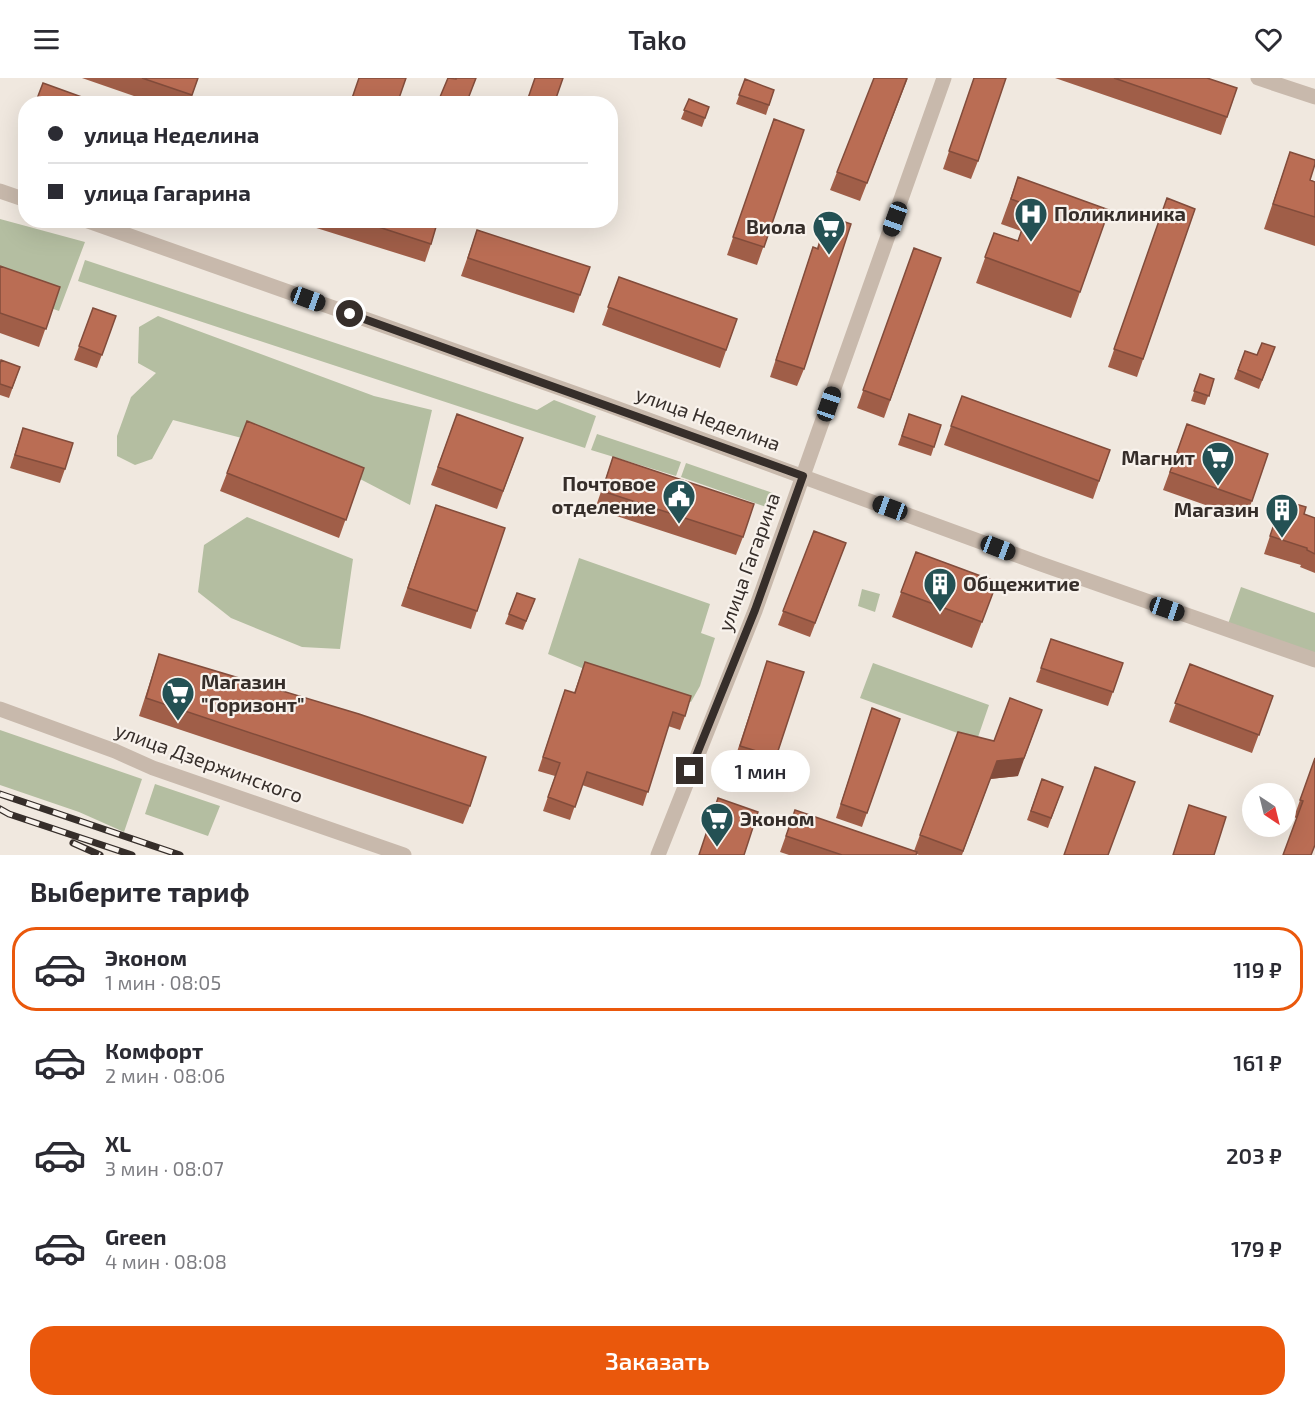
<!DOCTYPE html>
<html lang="ru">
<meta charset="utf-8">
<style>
:root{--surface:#fff;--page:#f2f2f3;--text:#2b2b33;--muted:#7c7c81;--line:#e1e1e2;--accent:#ea580c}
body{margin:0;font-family:"Exo 2",sans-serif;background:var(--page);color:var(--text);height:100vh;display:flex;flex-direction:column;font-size:22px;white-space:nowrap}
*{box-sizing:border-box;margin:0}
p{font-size:20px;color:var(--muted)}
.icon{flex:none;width:33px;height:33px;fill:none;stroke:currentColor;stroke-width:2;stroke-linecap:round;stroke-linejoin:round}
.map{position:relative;height:777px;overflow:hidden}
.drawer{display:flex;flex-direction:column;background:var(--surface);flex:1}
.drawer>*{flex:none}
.top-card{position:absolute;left:18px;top:18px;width:600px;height:132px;border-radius:24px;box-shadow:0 6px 24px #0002;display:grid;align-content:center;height:132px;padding:0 30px;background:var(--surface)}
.needle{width:39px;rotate:145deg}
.controls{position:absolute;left:1242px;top:705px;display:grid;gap:12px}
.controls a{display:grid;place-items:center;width:54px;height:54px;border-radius:50%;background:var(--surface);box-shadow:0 6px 24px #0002;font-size:30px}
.end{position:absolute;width:27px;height:27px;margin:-14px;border:8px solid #362e2a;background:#fff;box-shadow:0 0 0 3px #fff}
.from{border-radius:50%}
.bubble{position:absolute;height:42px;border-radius:21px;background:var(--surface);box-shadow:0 6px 24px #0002;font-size:20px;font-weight:600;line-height:42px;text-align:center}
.car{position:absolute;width:18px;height:36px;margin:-18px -9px;border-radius:8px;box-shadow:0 0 4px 2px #0007;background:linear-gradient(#222 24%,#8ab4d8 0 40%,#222 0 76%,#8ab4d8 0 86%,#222 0)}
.top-card b{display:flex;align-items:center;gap:21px;height:57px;font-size:22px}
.top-card b+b{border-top:2px solid var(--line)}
.top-card i{width:15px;height:15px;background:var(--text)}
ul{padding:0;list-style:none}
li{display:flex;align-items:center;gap:18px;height:84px;margin:0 12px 9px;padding:0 18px;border:3px solid transparent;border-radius:24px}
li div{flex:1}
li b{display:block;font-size:22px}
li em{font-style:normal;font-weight:600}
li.current{border-color:var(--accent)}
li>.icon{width:54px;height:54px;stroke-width:1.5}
h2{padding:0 30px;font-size:27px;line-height:72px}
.button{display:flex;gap:12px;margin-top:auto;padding:12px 30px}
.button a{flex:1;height:69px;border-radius:24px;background:var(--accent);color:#fff;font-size:24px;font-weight:600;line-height:69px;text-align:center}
header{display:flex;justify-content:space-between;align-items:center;height:78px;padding:0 30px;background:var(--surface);font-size:27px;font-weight:600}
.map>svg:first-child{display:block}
.green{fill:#b4bea1}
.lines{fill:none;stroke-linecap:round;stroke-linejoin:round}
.tertiary{stroke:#c8b9ac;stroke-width:15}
.rail-casing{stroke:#362e2a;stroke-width:7}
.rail{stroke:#f8f2ec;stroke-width:4.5;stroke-dasharray:14;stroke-linecap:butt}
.wall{fill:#a05e48}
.shaded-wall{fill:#824c3b}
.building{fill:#ba6d54;stroke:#824c3b;stroke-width:1.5}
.route{stroke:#362e2a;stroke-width:8}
.labels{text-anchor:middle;stroke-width:4.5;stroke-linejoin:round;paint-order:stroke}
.poi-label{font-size:20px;font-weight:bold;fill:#362e2a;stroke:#f8f2ec;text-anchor:start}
.street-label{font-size:20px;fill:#362e2a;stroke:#f8f2ec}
</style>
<header><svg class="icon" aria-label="menu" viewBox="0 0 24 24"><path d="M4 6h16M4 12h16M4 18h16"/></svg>Tako<svg class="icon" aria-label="heart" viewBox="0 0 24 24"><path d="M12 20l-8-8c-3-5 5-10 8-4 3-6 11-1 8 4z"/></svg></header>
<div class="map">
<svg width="1315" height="777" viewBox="0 0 1315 777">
<rect width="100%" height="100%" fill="#f0e8df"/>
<path class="green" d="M0 141 85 164 59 233 0 212Z
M85 182 537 332 554 322 596 338 585 370 78 203Z
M158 238 374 318 432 332 410 427 362 402 268 367 173 342 152 381 135 387 117 378V358L131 319 156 295 138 285 139 249Z
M597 356 681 384 676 398 591 372Z
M686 385 773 415 769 430 681 399Z
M247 439 353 481 340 571 302 569 231 540 198 514 204 467Z
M579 480 710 526 701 555 715 560 700 608 691 624 599 597 548 576Z
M1241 509 1315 535V576L1228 546Z
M862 511 880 516 875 534 858 528Z
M873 585 989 627 977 662 860 620Z
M0 652 142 701 124 754 79 734 0 707Z
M155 706 220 728 208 758 145 736Z"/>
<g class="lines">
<path class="tertiary" d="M1258 0 1315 19
M0 113 26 122
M85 142 605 326 1041 486 1315 582
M0 631 115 673 153 690 404 777
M658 777 755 533 944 0"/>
<g class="rail-casing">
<path id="rail" d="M0 716 180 777
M0 731 9 736 132 777
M73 765 100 777"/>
</g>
<use href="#rail" class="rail"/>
</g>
<path class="wall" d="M82 0H198L189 26H157Z
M448 0 466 26H438Z
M908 0 860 123 830 112 837 94Z
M974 0 978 83 971 101 943 91Z
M1055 0H1207L1237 10 1221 57Z
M745 1 774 12 766 37 736 26Z
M689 21 709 29 702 49 681 41Z
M774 41 804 52 757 187 727 177Z
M1290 74 1310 102 1315 104V168L1264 151Z
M1018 99 1080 214 1071 240 976 205 994 155 1018 163 1021 153 1001 146Z
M1167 120 1195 131 1137 299 1108 289Z
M827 138 804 291 797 308 770 299 807 187 813 169 817 170Z
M312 142H438L431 166 425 184 310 148Z
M477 152 580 217 574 235 461 198Z
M914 170 941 180 884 340 857 330Z
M0 188 60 209 39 269 0 255Z
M619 199 737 241 720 290 602 247Z
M93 230 116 238 97 290 74 282Z
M1275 269 1259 311 1234 301 1245 273 1257 277Z
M0 286 20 289 9 320 0 317Z
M1200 296 1214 301 1205 327 1191 323Z
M962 318 1110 372 1093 421 944 367Z
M457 336 523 360 497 431 431 407Z
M909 336 941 347 931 378 898 367Z
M1187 346 1252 423 1245 441 1163 412Z
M23 350 65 391 60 405 10 390Z
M613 379 743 459 736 477 595 431Z
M364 390 339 460 220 413 227 395Z
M1282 422 1304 436 1315 440V495L1300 489 1301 487 1264 476Z
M436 427 477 533 471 551 401 528Z
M814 453 846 465 810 559 778 547Z
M916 474 997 504 972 570 892 539Z
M517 515 535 521 523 552 505 546Z
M1051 561 1123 585 1108 628 1036 604Z
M159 576 470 728 463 746 139 638Z
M767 583 776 679 769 697 733 686Z
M585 584 685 638 680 652 668 648 643 728 582 707 570 742 543 733 555 698 538 693 565 612 574 615Z
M1190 586 1273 618 1252 675 1169 644Z
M872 630 900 641 862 749 836 740Z
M958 654 1018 698 990 701 962 777H919L916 776V777H789L780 774 795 732 914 773Z
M1315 680V767L1296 740 1294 739Z
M1042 701 1063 709 1048 750 1027 742Z"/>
<path class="shaded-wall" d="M1042 632 1018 698 990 701 962 777 997 683Z"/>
<path class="building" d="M142 0H198L192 17Z
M359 0H406L397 26H350Z
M448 0 456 1V0H476L466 26H445L447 21 440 19Z
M535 0H563L554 26H526Z
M874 0H907L867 105 837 94Z
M974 0H1006L978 83 949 73Z
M1114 0H1207L1237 10 1227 39Z
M745 1 774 12 769 27 739 17Z
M43 5 101 26H35Z
M689 21 709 29 705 40 684 32Z
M774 41 804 52 764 169 733 159Z
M1290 74 1315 82V86L1310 102 1315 104V139L1273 126Z
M1018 99 1109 132 1080 214 985 179 994 155 1018 163 1030 128 1011 121Z
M1167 120 1195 131 1143 281 1114 271Z
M827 138 851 146 804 291 776 282 813 169 818 171Z
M357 142H438L431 166Z
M477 152 590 189 580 217 468 180Z
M914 170 941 180 890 322 863 312Z
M0 188 60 209 46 251 0 235Z
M619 199 737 241 726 272 608 229Z
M93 230 116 238 102 277 79 268Z
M1262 265 1275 269 1262 302 1238 292 1245 273 1257 277Z
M1 282 20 289 12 310 0 306V286Z
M1200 296 1214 301 1209 318 1194 313Z
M962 318 1110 372 1099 403 951 348Z
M457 336 523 360 503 413 438 389Z
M909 336 941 347 934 369 902 358Z
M247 343 364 390 346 442 227 395Z
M1187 346 1268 376 1252 423 1170 394Z
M23 350 73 365 65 391 15 377Z
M613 379 754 426 743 459 602 413Z
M1282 422 1306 429 1304 436 1315 440V476L1307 472V470L1270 458Z
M436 427 505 450 477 533 408 510Z
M814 453 846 465 815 545 783 533Z
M916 474 997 504 982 544 901 514Z
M517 515 535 521 526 543 509 536Z
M1051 561 1123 585 1113 614 1041 590Z
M159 576 359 636 486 679 470 728 146 620Z
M767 583 804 594 776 679 740 668Z
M585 584 691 618 685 638 673 634 648 714 587 694 575 729 548 719 560 685 543 679 565 612 575 615Z
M1190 586 1273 618 1259 657 1175 625Z
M1010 620 1042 632 1024 680 997 683 963 773 920 757 958 654 994 663Z
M872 630 900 641 867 735 841 726Z
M1315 680V767L1311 777H1283L1303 723 1300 722Z
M1095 689 1135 704 1108 777H1064Z
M1042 701 1063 709 1051 740 1031 733Z
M718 720 758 734 744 777H699Z
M1189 727 1226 739 1214 777H1173Z
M795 732 917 774 916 777H842L786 758Z"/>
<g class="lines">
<path class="route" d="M350 236 803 398 755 532 690 693"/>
</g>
<defs>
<g id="hospital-pin" transform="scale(1.725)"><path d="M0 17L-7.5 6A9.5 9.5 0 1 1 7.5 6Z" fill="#245154" stroke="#f8f2ec"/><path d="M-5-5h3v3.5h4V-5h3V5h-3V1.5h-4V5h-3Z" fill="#fff"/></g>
<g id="supermarket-pin" transform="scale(1.725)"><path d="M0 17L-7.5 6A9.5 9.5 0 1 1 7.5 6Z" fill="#245154" stroke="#f8f2ec"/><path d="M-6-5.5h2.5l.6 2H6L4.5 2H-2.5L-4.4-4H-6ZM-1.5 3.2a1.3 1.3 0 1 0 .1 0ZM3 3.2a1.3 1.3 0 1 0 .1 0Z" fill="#fff"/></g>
<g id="civic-pin" transform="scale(1.725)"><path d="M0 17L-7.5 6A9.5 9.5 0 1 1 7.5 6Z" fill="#245154" stroke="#f8f2ec"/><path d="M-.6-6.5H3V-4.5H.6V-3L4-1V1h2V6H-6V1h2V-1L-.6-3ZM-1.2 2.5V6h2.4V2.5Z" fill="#fff"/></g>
<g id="building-pin" transform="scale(1.725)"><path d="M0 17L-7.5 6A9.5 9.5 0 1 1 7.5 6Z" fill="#245154" stroke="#f8f2ec"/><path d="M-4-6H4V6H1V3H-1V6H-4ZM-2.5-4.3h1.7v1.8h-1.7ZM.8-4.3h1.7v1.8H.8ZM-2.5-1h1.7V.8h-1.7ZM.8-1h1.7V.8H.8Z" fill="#fff"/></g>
</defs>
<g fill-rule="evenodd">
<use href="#hospital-pin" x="1031" y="136"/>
<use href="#supermarket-pin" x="829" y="149"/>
<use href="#supermarket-pin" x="1218" y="380"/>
<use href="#civic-pin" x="679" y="418"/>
<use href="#building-pin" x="1282" y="432"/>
<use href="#building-pin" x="940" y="506"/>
<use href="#supermarket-pin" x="178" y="615"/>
<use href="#supermarket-pin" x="717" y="741"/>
</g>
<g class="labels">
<g class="poi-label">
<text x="1054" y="143">Поликлиника</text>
<text x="806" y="156" text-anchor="end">Виола</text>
<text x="1195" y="387" text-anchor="end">Магнит</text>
<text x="656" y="413" text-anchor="end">Почтовое<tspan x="656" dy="23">отделение</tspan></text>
<text x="1259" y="439" text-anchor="end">Магазин</text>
<text x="963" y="513">Общежитие</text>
<text x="201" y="611">Магазин<tspan x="201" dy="23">"Горизонт"</tspan></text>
<text x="740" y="748">Эконом</text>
</g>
<g class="street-label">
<text transform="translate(708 341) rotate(20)" y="7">улица Неделина</text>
<text transform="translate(749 484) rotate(-70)" y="7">улица Гагарина</text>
<text transform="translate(209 685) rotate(20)" y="7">улица Дзержинского</text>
</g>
</g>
</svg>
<div class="controls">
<a><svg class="needle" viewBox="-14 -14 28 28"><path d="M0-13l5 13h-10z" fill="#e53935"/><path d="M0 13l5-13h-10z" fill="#7c7c81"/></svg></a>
</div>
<i class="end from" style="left:350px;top:236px"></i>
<i class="end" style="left:690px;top:693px"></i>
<div class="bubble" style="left:711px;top:672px;width:99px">1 мин</div>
<i class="car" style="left:895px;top:141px;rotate:200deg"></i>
<i class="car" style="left:308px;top:221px;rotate:110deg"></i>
<i class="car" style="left:829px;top:326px;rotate:19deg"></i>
<i class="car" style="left:890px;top:430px;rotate:290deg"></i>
<i class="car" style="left:998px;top:470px;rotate:111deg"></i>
<i class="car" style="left:1167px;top:531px;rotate:109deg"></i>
<div class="top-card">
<b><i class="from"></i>улица Неделина</b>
<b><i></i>улица Гагарина</b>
</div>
</div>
<section class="drawer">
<h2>Выберите тариф</h2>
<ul>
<li class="current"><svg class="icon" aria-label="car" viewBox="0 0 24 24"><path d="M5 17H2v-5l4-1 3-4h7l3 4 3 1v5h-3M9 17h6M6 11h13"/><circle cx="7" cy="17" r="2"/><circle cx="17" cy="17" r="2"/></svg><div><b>Эконом</b><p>1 мин · 08:05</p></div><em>119 ₽</em></li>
<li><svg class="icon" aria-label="car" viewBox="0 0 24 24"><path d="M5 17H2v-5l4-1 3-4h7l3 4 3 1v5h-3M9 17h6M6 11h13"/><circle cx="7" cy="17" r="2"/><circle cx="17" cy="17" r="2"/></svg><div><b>Комфорт</b><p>2 мин · 08:06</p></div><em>161 ₽</em></li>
<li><svg class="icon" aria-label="car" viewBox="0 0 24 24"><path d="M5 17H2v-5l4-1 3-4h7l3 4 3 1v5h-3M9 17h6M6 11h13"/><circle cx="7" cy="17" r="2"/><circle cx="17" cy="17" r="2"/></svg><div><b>XL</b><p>3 мин · 08:07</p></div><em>203 ₽</em></li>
<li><svg class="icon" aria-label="car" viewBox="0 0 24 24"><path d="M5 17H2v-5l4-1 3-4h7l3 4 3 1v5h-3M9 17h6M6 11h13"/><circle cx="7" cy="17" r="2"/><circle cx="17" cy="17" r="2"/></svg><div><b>Green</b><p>4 мин · 08:08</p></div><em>179 ₽</em></li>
</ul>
<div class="button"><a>Заказать</a></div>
</section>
